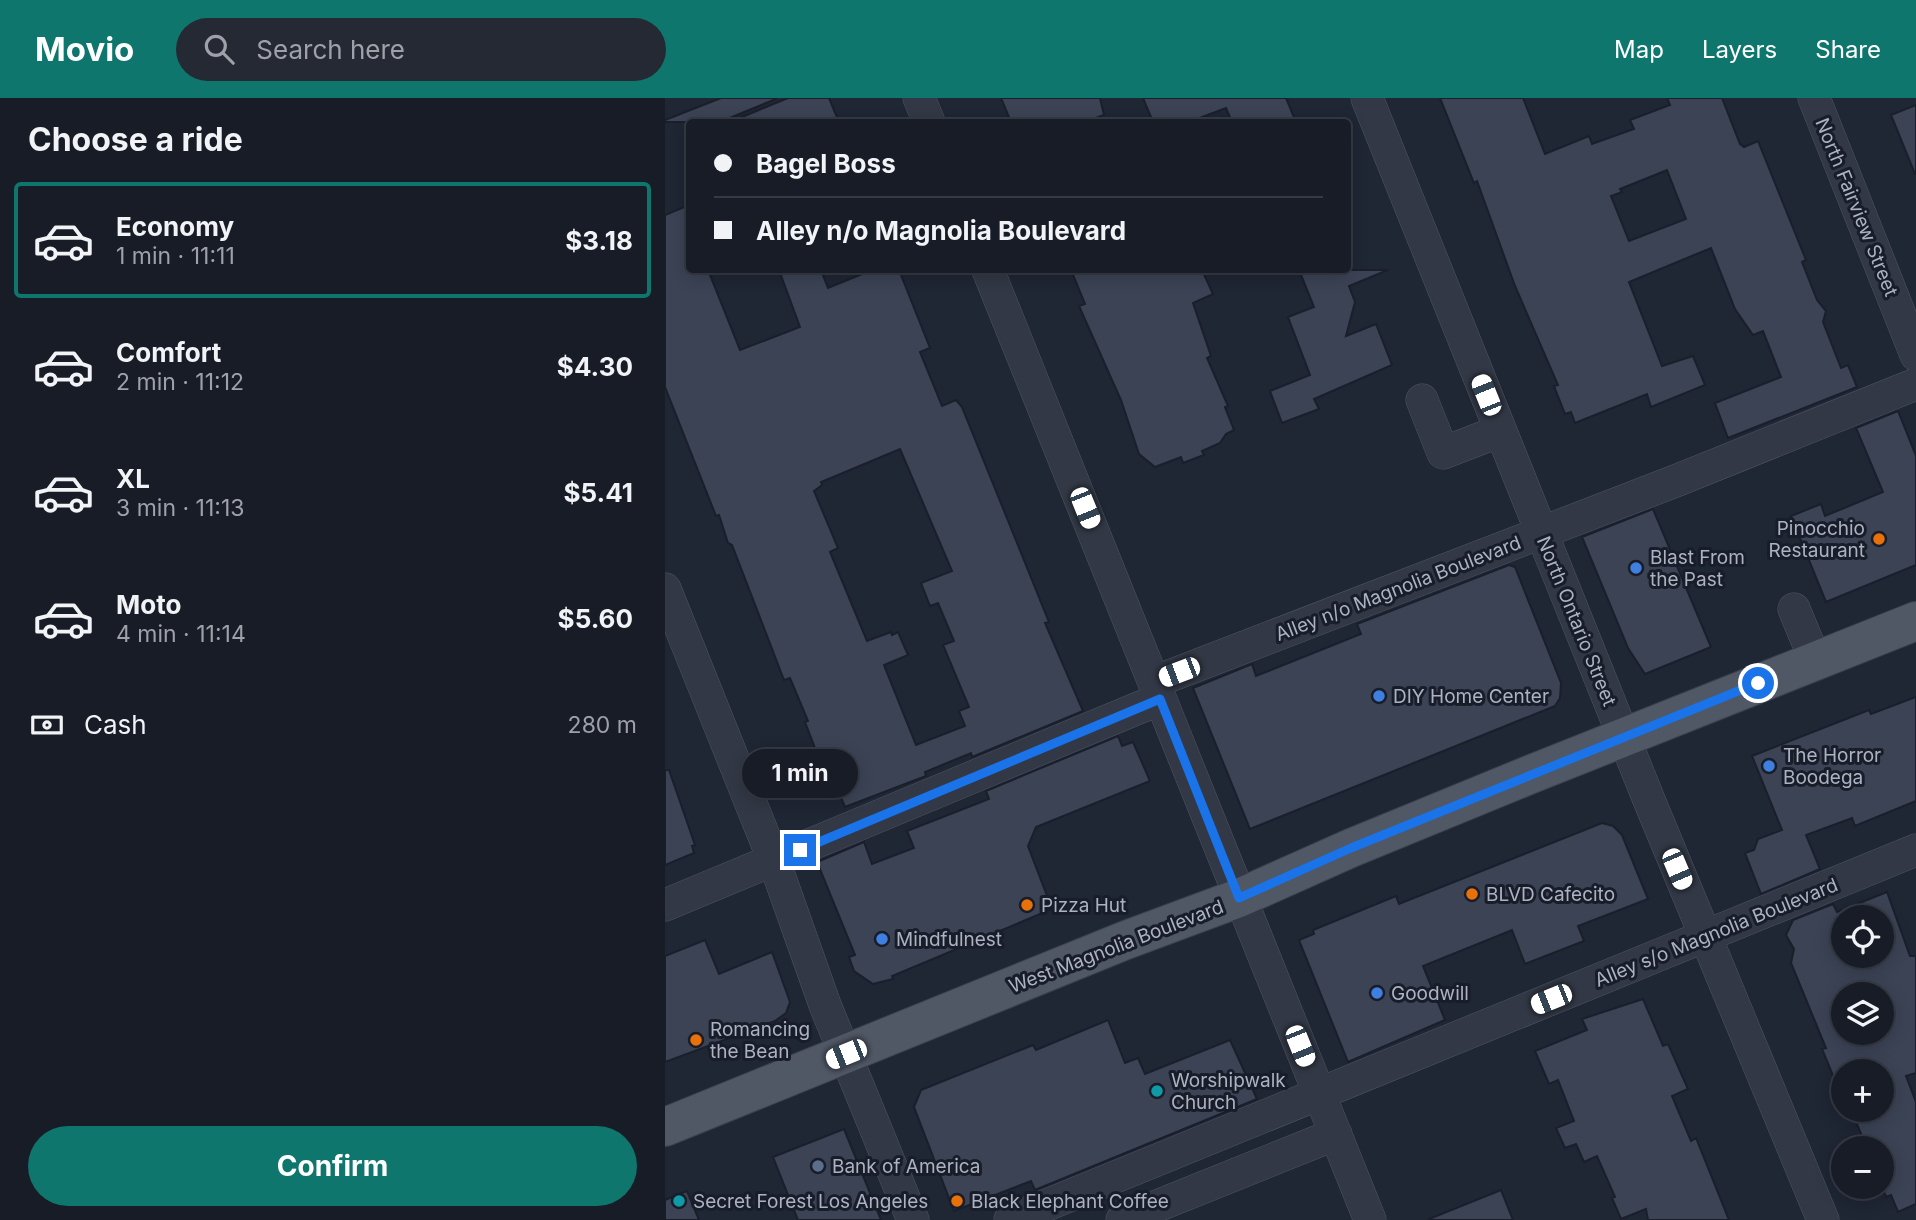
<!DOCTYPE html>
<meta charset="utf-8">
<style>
:root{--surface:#171c27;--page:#242933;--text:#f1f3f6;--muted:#9ea1a7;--line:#363a44;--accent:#0f766e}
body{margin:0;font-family:Inter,sans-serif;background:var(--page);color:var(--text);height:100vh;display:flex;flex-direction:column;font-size:26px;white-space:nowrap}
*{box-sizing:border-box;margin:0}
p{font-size:23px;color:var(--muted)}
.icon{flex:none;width:38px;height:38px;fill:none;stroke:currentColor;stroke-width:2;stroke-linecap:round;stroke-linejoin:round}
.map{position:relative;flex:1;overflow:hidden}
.drawer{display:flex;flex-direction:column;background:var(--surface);width:665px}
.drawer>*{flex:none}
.top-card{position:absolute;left:21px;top:21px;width:665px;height:154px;border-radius:7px;box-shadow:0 4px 18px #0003,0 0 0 2px var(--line);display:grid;align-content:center;height:154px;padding:0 28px;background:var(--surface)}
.controls{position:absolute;left:1166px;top:807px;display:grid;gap:14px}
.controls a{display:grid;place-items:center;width:63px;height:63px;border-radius:50%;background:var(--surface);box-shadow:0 4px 18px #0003,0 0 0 2px var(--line);font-size:35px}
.end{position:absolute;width:32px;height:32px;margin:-16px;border:9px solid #1a73e8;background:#fff;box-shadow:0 0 0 4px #fff}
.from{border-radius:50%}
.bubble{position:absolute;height:49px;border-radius:24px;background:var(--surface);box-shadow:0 4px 18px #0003,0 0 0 2px var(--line);font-size:23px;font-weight:700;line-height:49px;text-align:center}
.car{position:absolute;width:21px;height:42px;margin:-21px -10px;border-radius:9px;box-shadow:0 0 5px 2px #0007;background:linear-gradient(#fff 24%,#345 0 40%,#fff 0 76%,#345 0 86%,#fff 0)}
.top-card b{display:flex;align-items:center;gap:24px;height:66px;font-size:26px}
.top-card b+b{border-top:2px solid var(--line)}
.top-card i{width:18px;height:18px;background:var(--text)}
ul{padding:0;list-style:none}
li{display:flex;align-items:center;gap:21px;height:116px;margin:0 14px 10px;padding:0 14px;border:4px solid transparent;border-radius:7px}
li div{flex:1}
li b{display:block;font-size:26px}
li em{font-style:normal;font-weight:700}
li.current{border-color:var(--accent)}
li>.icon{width:63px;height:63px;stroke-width:1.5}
h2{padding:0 28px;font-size:32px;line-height:84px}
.pay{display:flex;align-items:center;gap:18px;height:77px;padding:0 28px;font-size:26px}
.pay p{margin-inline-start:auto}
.action{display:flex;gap:14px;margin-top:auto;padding:14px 28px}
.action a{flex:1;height:80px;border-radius:42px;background:var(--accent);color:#fff;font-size:28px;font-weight:700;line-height:80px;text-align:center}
header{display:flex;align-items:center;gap:42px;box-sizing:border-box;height:98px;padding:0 35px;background:var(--accent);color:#fff}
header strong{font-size:33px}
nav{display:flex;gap:38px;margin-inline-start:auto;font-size:24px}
.search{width:490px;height:63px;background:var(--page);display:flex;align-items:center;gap:18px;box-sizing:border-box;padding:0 24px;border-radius:38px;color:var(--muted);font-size:26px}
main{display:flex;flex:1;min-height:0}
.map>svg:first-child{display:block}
.building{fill:#3b4355;stroke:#1a1f2b;stroke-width:2;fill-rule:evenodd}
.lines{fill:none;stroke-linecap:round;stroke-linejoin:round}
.minor-casing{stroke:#4f5563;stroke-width:33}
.major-casing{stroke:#3b414e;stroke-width:40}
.minor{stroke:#323845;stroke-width:32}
.major{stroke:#505765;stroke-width:38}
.route{stroke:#1a73e8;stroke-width:9}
.food-dot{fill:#e8710a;stroke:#181d29;stroke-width:2.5}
.shop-dot{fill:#3f7fe0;stroke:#181d29;stroke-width:2.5}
.culture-dot{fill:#0f9aa8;stroke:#181d29;stroke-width:2.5}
.service-dot{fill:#5c6f8a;stroke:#181d29;stroke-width:2.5}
.labels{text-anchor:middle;stroke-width:6;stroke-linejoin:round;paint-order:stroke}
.street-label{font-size:19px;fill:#abb2c2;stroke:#181d29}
.poi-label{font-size:19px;fill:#abb2c2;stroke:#181d29;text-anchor:start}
</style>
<header>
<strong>Movio</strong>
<div class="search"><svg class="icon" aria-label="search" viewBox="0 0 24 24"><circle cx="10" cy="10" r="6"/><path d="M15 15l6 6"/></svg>Search here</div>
<nav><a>Map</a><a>Layers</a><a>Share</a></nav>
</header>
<main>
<section class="drawer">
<h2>Choose a ride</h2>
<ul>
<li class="current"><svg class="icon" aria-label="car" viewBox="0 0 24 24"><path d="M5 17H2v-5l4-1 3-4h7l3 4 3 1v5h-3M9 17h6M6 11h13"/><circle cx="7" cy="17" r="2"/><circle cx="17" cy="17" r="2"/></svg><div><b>Economy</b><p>1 min · 11:11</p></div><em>$3.18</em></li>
<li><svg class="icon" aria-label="car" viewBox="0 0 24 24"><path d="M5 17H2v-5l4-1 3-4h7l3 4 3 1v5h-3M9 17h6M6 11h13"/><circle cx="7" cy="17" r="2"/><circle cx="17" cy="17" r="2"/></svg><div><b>Comfort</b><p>2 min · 11:12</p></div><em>$4.30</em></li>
<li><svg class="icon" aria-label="car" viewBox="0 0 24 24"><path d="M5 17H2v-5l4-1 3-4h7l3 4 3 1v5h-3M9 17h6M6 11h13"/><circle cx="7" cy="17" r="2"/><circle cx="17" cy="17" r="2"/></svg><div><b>XL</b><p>3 min · 11:13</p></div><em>$5.41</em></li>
<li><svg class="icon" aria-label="car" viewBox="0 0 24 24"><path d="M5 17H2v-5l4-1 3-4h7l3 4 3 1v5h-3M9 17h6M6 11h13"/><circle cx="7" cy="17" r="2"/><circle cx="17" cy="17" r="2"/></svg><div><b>Moto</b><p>4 min · 11:14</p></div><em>$5.60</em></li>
</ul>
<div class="pay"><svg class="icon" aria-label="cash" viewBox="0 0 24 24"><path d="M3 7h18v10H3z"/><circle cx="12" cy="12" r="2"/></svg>Cash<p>280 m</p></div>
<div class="action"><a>Confirm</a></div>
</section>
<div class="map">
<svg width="1251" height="1122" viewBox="0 0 1251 1122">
<rect width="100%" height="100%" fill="#1f2634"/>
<path class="building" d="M56 0H113L55 24H0V22Z
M123 0H164L174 24H65Z
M336 0H435L439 17 420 24H346Z
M478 0H621L631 24H567L561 10 524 24H488Z
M775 0H858L880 56 924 38 927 46 969 31 965 22 1005 7 1002 0H1057L1075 46 1079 49 1093 43 1141 162 1137 164 1152 202 1161 213 1158 224 1176 270 1183 267 1192 289 1063 340 1050 305 1116 279 1098 233 1088 237 1070 211 1046 150 964 184 997 268 1028 258 1040 287 986 309 982 296 910 325 906 314 900 316 889 288 893 287 850 188 812 83 809 85ZM1002 72 1021 121 964 143 946 98 957 94 955 91Z
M1251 7V76H1250L1226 17Z
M24 107V172H43L75 252 135 229 114 172H156L163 190 207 172H234L265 250 255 254 277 308 291 302 297 309 384 524 380 525 418 613 307 659 306 655 260 674 261 678 180 709 175 697 168 700 152 665 155 663 140 624 143 623 125 580 119 582 67 447 63 445 54 417 51 418 0 289V117ZM235 351 287 473 256 485 265 508 273 505 289 543 278 547 304 609 294 613 300 628 251 647 219 567 243 557 233 534 227 537 226 534 202 543 165 454 173 450 149 393 157 387 156 384Z
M406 172H537L548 196 528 205 546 258 542 260 563 308 560 309 569 332 561 336 555 345 537 353 539 357 518 365 516 359 490 369 474 356 456 302 414 208 420 206Z
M634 172H723L684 188 690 204 681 238 711 226 727 267 649 301 654 311 617 325 605 293 645 277 623 219 649 209Z
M1233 313 1251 358V467L1161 504 1126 418 1156 406 1160 418 1218 394 1191 330Z
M988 411 1046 549 980 576 963 550 917 439Z
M844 467 850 469 896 585 895 600 890 608 585 731 528 590 587 566 591 578 696 536 692 526Z
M1251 599V703L1190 728 1187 720 1141 737 1155 771 1096 796 1080 755 1089 752 1093 741 1117 732 1087 658 1204 612 1206 616Z
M453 638 457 648 468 644 485 683 371 729 363 748 387 811 227 878 228 881 208 886 189 873 184 859 190 857 152 764 199 744 207 766 249 750 242 733 324 701 321 693Z
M0 672H4L30 747 27 748 29 755 0 767Z
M937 725 948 728 957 737 983 801 913 828 919 843 860 866 847 832 758 868 780 922 683 964 634 842 649 836 648 832 731 798 734 806Z
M1222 794 1245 858H1251V975L1241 978 1251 1004V1106L1233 1114 1226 1097 1221 1099 1216 1087V1050H1202L1186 1012H1216V973H1178V989L1173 979 1169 980 1157 951 1161 950 1126 865 1129 851 1121 837 1128 822 1168 806 1172 814ZM1178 819H1216V858H1178ZM1178 896H1216V934H1178Z
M40 842 54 876 107 854 125 904 121 915 110 923 0 964V858Z
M978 901 998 948 1003 946 1023 991 1007 998 1026 1043 1031 1040 1064 1122H983L981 1111 956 1121 947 1100 950 1099 932 1058 919 1064 911 1046 900 1050 891 1030 909 1023 893 982 884 986 870 953 922 932 917 921Z
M443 922 460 965 473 960 480 976 565 942 592 1001 370 1092 366 1083 289 1113 249 1009 256 992 368 947 371 952Z
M179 1031 216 1122H133L108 1059Z
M836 1092 848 1122H765L764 1121Z
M22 1093 34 1122H0V1102Z"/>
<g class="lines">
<g class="minor-casing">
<path id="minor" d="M254 0 264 24
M702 0 984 702 1158 1122
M1149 0 1251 257
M323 172 705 1122
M757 302 778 355 835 333
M0 491 109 763 160 907 248 1122
M1129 511 1150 562
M489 584 1013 382 1251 286
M0 807 495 601
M345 1122 1251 752
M457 1122 671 1036"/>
</g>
<g class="major-casing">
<path id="major" d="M0 1029 461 842 574 800 686 750 864 677 1251 523"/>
</g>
<use href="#minor" class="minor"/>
<use href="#major" class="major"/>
</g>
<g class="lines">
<path class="route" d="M135 752 495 601 574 800 686 750 1093 585"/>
</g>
<g class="food-dot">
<circle cx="1214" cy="441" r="7"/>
<circle cx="807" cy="796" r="7"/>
<circle cx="362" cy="807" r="7"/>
<circle cx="31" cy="942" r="7"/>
<circle cx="292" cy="1103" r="7"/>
</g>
<g class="shop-dot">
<circle cx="971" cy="470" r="7"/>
<circle cx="714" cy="598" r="7"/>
<circle cx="1104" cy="668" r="7"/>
<circle cx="217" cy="841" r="7"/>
<circle cx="712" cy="895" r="7"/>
</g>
<g class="culture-dot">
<circle cx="492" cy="993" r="7"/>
<circle cx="14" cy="1103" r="7"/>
</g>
<circle class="service-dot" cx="153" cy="1068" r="7"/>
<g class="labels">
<g class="street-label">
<text transform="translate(1192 109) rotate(68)" y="7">North Fairview Street</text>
<text transform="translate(733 490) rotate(-21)" y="7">Alley n/o Magnolia Boulevard</text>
<text transform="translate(912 523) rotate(68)" y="7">North Ontario Street</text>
<text transform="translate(1051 834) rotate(-22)" y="7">Alley s/o Magnolia Boulevard</text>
<text transform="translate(451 848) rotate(-21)" y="7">West Magnolia Boulevard</text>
</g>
<g class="poi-label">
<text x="1200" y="437" text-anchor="end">Pinocchio<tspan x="1200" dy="22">Restaurant</tspan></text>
<text x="985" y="466">Blast From<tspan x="985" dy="22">the Past</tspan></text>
<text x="728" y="605">DIY Home Center</text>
<text x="1118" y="664">The Horror<tspan x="1118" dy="22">Boodega</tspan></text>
<text x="821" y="803">BLVD Cafecito</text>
<text x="376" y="814">Pizza Hut</text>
<text x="231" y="848">Mindfulnest</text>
<text x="726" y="902">Goodwill</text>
<text x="45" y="938">Romancing<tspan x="45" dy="22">the Bean</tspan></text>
<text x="506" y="989">Worshipwalk<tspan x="506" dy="22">Church</tspan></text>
<text x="167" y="1075">Bank of America</text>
<text x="28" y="1110">Secret Forest Los Angeles</text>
<text x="306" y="1110">Black Elephant Coffee</text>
</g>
</g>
</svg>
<div class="controls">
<a><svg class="icon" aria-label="locate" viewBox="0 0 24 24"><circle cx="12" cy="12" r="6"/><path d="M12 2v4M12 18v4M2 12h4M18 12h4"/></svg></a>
<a><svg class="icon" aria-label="layers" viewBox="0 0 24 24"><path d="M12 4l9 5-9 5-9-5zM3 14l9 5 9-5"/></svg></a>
<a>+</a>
<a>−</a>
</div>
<i class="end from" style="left:1093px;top:585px"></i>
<i class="end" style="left:135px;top:752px"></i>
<div class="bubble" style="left:77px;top:651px;width:116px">1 min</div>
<i class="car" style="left:821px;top:297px;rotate:338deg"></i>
<i class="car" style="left:420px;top:410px;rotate:158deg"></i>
<i class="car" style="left:514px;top:574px;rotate:249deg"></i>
<i class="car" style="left:1012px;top:771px;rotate:157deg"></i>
<i class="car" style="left:886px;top:901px;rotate:248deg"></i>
<i class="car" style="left:635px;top:948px;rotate:158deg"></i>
<i class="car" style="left:181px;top:956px;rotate:248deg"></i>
<div class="top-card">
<b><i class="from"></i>Bagel Boss</b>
<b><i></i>Alley n/o Magnolia Boulevard</b>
</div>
</div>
</main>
